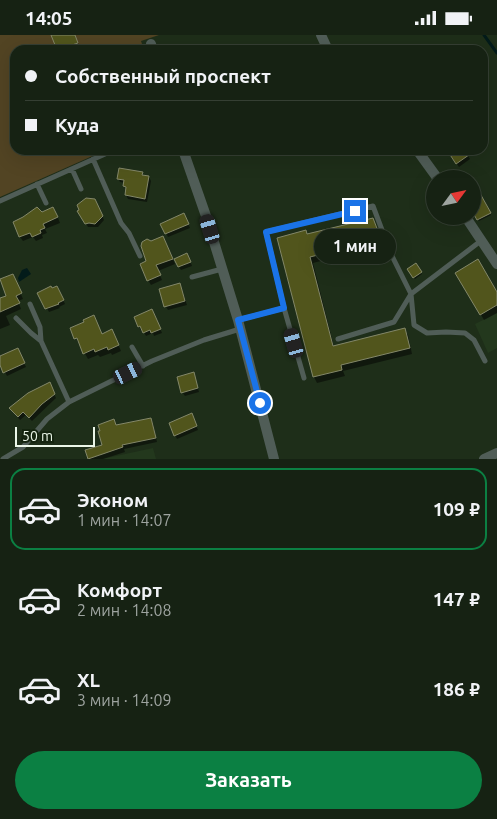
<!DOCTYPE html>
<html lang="ru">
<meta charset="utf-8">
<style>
:root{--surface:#162213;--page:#1f2a1c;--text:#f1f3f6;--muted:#9ea4a0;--line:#353f33;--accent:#0b8043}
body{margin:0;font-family:Ubuntu,sans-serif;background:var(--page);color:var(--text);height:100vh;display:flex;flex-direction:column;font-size:19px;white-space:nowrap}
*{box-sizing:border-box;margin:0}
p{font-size:16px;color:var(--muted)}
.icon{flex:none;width:28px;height:28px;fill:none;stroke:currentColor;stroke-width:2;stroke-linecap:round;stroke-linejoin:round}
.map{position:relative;height:424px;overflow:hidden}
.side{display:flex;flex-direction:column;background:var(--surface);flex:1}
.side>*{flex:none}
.banner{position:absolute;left:10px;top:10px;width:478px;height:110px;border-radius:15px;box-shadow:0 5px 20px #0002,0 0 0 1px var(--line);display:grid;align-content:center;height:110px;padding:0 15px;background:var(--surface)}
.needle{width:32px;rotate:57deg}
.fabs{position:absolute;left:426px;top:135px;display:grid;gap:10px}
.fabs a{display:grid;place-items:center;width:55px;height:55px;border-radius:50%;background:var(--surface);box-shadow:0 5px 20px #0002,0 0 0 1px var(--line);font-size:25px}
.scale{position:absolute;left:15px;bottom:12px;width:80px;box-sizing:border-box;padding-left:5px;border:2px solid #ebf6e8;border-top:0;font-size:14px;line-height:18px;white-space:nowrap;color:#ebf6e8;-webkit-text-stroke:4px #14240f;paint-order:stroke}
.end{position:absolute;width:22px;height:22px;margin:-11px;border:6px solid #1a73e8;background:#fff;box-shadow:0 0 0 2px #fff}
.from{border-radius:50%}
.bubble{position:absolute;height:35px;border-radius:18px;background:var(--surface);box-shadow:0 5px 20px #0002,0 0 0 1px var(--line);font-size:16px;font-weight:600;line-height:35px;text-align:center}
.car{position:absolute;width:15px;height:30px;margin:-15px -8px;border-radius:6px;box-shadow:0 0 4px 1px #0007;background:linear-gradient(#222 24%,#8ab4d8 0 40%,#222 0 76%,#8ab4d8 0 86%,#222 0)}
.banner b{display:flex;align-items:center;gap:18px;height:48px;font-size:19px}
.banner b+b{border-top:1px solid var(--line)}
.banner i{width:12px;height:12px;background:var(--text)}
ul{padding:9px 0 0;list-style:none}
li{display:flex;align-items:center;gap:15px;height:82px;margin:0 10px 8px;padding:0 5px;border:2px solid transparent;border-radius:15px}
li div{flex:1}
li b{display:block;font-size:19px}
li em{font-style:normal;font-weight:600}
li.current{border-color:var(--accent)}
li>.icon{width:45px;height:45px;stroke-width:1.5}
.action{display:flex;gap:10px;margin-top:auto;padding:10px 15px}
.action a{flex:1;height:58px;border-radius:30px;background:var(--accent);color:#fff;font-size:20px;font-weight:600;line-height:58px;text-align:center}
.status{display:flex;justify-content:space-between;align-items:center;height:35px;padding:0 25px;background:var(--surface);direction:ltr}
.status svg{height:14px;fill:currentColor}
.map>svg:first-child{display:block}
.built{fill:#23381d}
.green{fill:#524423}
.water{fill:#031b1a}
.shadow{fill:#0007}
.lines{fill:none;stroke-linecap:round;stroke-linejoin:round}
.stream{stroke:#031b1a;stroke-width:3}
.building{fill:#51551c;stroke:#838769}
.lane{stroke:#505d57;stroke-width:5}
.street{stroke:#505d57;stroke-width:10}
.route{stroke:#1a73e8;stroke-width:6}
</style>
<div class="status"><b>14:05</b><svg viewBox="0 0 49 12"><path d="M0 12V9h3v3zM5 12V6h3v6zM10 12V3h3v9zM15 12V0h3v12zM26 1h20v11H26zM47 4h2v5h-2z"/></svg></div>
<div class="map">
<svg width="497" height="424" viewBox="0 0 497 424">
<rect width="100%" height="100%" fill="#1e2e19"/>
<path class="built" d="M497 278V313L488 318 475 289Z
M153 413 156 424H102Z"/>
<path class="green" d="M0 0H159L141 6 144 15H15V115H106L0 162Z"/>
<path class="water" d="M27 233 31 239 19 247 18 243 22 235Z"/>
<path class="shadow" d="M53 0H75L80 13 75 15H58Z
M452 115H464L470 124 459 132 449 117Z
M142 138 144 141 149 142 151 146 147 167 128 164 126 160 125 148 120 147 118 143Z
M475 151 491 180 479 186 472 174Z
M97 169 104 185 98 192H88L79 176Z
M56 178 60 188 45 194 47 198 42 200 43 203 36 206 33 202 23 206 20 202 41 179Z
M186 184 190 193 168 202 166 198Z
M376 190 383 210 313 228 334 312 404 295 408 300 412 319 343 336 345 341 317 348 314 342 278 204Z
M166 208 175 229 158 236 162 245 151 250 148 245V227Z
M189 223 192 231 181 235 179 232Z
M415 230 422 239 415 244 408 235Z
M457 238 497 259V278L484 285Z
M15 245 23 264 18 266 21 274 6 281 10 290 0 294V264L8 261Z
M180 249 187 270 168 275 166 272Z
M57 252 65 269 59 272 60 273 49 277 39 258Z
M154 279 162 298 154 301 153 298 146 301 143 295H141L135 283Z
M71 294 115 302 121 316 112 320 111 318 100 322 98 320 88 324Z
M19 319 26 332 7 341 0 327V323Z
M195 343 199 357 185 361 182 357Z
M51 353 56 363 32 386 26 380 20 385 10 373Z
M193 383 198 395 177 404 175 400Z
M151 384 153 389 157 407 124 414 125 417 103 424H89L87 416 104 411 116 391Z"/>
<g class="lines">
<path class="stream" d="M484 0 497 18"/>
</g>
<path class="building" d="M51 0H75L78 8 57 15Z
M447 115H476L456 129Z
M119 133 143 137 142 140 149 141 145 164 125 160 126 152 123 151 124 145 117 144Z
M472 144 491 178 477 185 472 176Z
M86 163 95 164 103 181 95 189 89 188 85 189 77 176 79 175 77 170Z
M37 172 42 177 53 172 58 182 43 189 45 193 40 195 41 198 32 202 30 198 19 202 13 187 23 182Z
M184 178 189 189 165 199 160 189Z
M373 183 381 204 310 222 333 311 405 293 410 313 341 330 342 335 313 342 277 203 306 195 307 199Z
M163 201 173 224 156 230 161 240 147 246 140 229 146 226 141 211 142 207 147 204 151 206Z
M187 218 191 227 178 232 174 224Z
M478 224 497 257V270L480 280 455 238Z
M416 228 422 237 413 243 407 234Z
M13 239 22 258 16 261 20 268 0 277V263L6 261 0 244Z
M180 248 185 266 164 272 159 254Z
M51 251 52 253 57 251 64 265 58 268 59 269 45 274 37 258Z
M152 274 161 294 151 298 150 295 143 298 140 291 138 292 134 282Z
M94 280 102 299 112 294 119 310 108 315 107 312 95 317 94 314 83 319 77 303 74 304 70 293 84 287 83 285Z
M18 313 25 328 3 338 0 330V321Z
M194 337 198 353 181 358 177 342Z
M50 347 55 359 42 369 29 383 23 377 18 382 9 373 28 358Z
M192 378 197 391 174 401 169 388Z
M151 383 156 403 122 410 123 412 88 424 85 415 102 410 98 396H100L98 390 114 384 116 390Z"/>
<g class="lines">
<path class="lane" d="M93 124 121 188 129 198 140 221
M72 134 81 154
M37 149 46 168
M0 166 114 115
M192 242 222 234
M30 269 40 292 41 306 69 367
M284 273 304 343
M16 283 31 298 41 306
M238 285 284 273 266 197 373 171 391 219 411 259 414 290 427 298 446 297 465 298 474 305 485 326
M338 304 394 287 411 259 482 205
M132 312 143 331
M3 424 23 412 47 384 69 367 152 326 204 305 240 294"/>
<path class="street" d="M321 0 328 15
M151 9 153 15
M183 115 206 181 238 285 274 424
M417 115 438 144
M465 181 497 229
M484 424 497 418"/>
</g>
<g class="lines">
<path class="route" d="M260 368 238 285 284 273 266 197 355 176"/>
</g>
</svg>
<div class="fabs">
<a><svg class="needle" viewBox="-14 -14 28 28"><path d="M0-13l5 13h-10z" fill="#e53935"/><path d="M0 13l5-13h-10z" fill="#9ea4a0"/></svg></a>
</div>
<div class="scale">50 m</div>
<i class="end from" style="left:260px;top:368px"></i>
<i class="end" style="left:355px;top:176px"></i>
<div class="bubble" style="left:314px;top:194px;width:82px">1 мин</div>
<i class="car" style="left:210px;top:194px;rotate:343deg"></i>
<i class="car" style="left:294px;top:308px;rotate:344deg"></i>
<i class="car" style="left:128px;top:338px;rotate:64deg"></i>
<div class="banner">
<b><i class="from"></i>Собственный проспект</b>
<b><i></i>Куда</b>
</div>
</div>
<section class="side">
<ul>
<li class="current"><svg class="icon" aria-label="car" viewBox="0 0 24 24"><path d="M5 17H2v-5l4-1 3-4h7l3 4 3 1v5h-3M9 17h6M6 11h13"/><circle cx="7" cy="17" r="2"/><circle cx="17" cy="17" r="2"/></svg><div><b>Эконом</b><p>1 мин · 14:07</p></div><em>109 ₽</em></li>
<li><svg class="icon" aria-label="car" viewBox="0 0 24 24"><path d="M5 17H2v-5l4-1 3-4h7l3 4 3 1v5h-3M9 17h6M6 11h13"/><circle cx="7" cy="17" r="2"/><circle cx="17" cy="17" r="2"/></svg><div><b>Комфорт</b><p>2 мин · 14:08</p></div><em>147 ₽</em></li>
<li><svg class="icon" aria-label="car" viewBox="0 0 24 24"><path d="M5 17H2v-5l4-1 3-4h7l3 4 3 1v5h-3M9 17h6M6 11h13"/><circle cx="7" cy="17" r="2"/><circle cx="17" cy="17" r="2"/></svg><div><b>XL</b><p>3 мин · 14:09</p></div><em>186 ₽</em></li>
</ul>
<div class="action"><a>Заказать</a></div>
</section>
